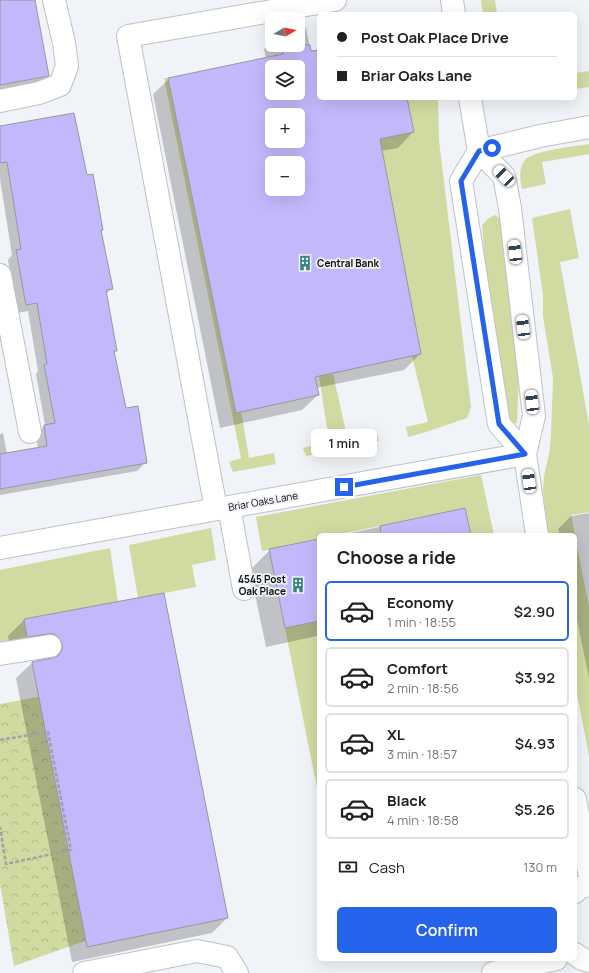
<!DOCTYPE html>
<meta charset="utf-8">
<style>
:root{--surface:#fff;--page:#f6f6f6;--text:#202124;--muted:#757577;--line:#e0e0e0;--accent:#2563eb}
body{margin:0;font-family:Manrope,sans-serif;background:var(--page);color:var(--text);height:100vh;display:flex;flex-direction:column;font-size:15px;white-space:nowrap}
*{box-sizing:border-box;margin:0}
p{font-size:13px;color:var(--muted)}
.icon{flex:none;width:22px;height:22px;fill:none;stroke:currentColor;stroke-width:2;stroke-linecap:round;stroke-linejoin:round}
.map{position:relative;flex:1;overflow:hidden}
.side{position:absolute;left:317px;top:533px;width:260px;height:428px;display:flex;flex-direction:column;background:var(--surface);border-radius:6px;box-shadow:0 4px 16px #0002}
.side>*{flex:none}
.hud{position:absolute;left:317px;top:12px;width:260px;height:88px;border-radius:6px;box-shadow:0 4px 16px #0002;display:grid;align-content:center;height:88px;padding:0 20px;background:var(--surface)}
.needle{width:26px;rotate:80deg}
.tools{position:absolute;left:265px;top:12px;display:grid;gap:8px}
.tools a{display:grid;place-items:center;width:40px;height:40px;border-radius:6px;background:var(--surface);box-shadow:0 4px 16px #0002;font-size:20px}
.end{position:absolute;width:18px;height:18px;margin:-9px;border:5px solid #2563eb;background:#fff;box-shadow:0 0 0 2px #fff}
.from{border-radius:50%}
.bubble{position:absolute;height:28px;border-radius:6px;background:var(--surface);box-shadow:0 4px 16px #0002;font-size:13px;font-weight:600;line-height:28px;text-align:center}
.car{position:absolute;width:12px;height:24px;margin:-12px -6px;border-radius:5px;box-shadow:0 0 3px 1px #0007;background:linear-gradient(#fff 24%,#345 0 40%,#fff 0 76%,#345 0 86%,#fff 0)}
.hud b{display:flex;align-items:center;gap:14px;height:38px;font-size:15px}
.hud b+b{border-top:1px solid var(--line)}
.hud i{width:10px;height:10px;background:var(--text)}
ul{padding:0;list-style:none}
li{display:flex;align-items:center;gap:12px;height:60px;margin:0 8px 6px;padding:0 12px;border:2px solid var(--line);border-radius:6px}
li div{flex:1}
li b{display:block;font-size:15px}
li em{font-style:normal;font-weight:600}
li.active{border-color:var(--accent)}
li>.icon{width:36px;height:36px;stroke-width:1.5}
h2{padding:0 20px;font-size:18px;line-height:48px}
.pay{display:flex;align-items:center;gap:10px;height:44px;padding:0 20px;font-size:15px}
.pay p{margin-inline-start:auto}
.button{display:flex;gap:8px;margin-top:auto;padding:8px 20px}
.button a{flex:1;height:46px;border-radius:6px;background:var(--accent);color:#fff;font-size:16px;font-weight:600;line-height:46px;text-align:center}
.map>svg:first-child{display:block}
.green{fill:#d1daa1}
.park{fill:url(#park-crowns)}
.shadow{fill:#0003;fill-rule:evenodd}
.building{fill:#c3b8fb;stroke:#98979c;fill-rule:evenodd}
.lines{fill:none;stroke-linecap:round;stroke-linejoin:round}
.minor-casing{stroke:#bfc1c5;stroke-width:24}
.path{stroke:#a0a3a6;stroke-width:2.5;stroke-dasharray:4 2;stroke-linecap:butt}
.minor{stroke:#fff;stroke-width:22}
.route{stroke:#2563eb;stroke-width:5}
.labels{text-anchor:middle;stroke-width:3.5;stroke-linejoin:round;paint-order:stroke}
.poi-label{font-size:10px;font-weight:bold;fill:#0c0d0e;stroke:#f0f3f7;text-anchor:start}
.street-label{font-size:10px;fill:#0c0d0e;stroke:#f0f3f7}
</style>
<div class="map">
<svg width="589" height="973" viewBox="0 0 589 973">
<defs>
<pattern id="park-crowns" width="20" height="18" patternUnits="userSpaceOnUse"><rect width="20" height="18" fill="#d1daa1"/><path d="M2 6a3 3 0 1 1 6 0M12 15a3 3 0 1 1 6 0" fill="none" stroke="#b2ba89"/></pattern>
</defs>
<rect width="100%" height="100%" fill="#f0f3f7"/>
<path class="green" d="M481 0H495L497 14H483Z
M589 71V87L575 89V73Z
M164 78H168L236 412 241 411 249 458 274 453 276 464 233 472 229 462 241 458Z
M407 98H438L439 140 471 407 467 418 426 432 408 437 406 427 428 422 412 356 421 354 384 164 361 143 414 132Z
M589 144V154L542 162 546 184 522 189C520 180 518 167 526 159 533 151 576 146 589 144Z
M570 209 579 258 560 262 589 425V512L571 515 575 535H548L543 490 544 476 549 454 551 436 553 378 543 316V295L532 218Z
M495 215 506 222 519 372 517 423 505 425 495 392 482 225 489 218Z
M333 374 347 436 377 433 379 441 306 456 303 448 329 441 319 376Z
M481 475 494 535H471L465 508 336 535H319V539L262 551 256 517Z
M211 528 216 560 192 565 196 587 138 598 129 545Z
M575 537 589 606V756L575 684Z
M110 548 118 602 24 619 27 637 0 642V570Z
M319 621V798L285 628Z"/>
<path class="park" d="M54 694 99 936 14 966 0 884V704Z"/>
<path class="shadow" d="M0 0H34L48 75 29 95 0 100Z
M306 28 311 53 319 51V98H406L413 132 398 148 381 151 420 354 404 370 316 388 318 395 302 410 220 428 153 94 169 79 266 59 264 49 272 41V45H298V30ZM272 67H298V93H272ZM272 115H298V141H272ZM272 163H298V189H272Z
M0 127 87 176 102 229 101 231 112 288 106 294 116 350 114 353 125 409 146 462 137 471 0 495V434L3 433 7 454 38 449 36 434 45 425 36 374 38 371 28 311 17 313 8 260 12 255 0 179Z
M465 509 470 535H341Z
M589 513V678L575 610V535H560L558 529 571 516Z
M319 540V648L317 636 266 647 250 570 270 550Z
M163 594 227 918 212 933 72 962 16 678 32 663 47 660 44 653 11 652 8 636 24 620Z"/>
<path class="building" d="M0 0H35L49 76 0 85Z
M281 45H310L311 51 319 50V98H407L414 132 380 139 421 354 315 377 319 395 236 413 168 78 283 54ZM272 67H298V93H272ZM272 115H298V141H272ZM272 163H298V189H272Z
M74 113 87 175 93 174 103 230H101L113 289 106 290 117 351H114L126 408 138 406 147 463 0 489V454L47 446 44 425 55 423 44 365 47 364 37 303 26 305 16 250 21 249 7 162 0 163V126Z
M465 508 471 535H381L380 526Z
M319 539V621L285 628 269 549Z
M164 593 228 918 87 947 32 662 52 658 58 656 62 650V644L59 638 54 634H48L27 637 24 619Z"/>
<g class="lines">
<g class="minor-casing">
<path id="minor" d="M452 0 454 14
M470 98 479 151 504 176 510 208 534 416 525 454 537 535
M0 101 39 93 60 85 67 66 64 43 54 0
M479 151 461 181 499 424 525 454
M479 151 540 136 589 127
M0 275 30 432
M229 507 244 589
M216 509 128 36 335 0
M0 548 525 454
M0 654 50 646
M575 799 589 872
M575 892 579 888 589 885
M575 954 582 959 589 961
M84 973 197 951 227 957 237 973
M493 973 556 959"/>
</g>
<path class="path" d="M0 740 48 732 71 850 6 864 0 827"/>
<use href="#minor" class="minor"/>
</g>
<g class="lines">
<path class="route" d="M344 487 525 454 499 424 461 181 479 151 492 148"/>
</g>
<defs>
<g id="building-bare" transform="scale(1.2)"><path d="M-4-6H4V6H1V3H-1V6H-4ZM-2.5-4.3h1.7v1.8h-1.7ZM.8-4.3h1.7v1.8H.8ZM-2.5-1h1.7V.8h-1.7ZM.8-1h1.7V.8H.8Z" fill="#3c847f" stroke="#f0f3f7" stroke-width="2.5" paint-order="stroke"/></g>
</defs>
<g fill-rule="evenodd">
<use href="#building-bare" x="305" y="263"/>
<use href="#building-bare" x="298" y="585"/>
</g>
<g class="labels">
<g class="poi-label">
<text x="317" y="267">Central Bank</text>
<text x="286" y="583" text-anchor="end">4545 Post<tspan x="286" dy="12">Oak Place</tspan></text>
</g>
<g class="street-label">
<text transform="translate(263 501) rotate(-10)" y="4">Briar Oaks Lane</text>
</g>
</g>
</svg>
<div class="tools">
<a><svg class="needle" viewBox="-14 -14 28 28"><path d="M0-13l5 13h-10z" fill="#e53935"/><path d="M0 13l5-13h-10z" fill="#757577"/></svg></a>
<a><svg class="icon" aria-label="layers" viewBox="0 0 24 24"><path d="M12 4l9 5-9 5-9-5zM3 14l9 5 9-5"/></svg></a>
<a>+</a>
<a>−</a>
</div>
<i class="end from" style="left:492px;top:148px"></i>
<i class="end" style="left:344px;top:487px"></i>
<div class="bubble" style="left:311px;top:429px;width:66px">1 min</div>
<i class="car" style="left:504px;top:176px;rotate:316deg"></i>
<i class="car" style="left:515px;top:252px;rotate:353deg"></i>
<i class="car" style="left:523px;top:327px;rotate:353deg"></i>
<i class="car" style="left:532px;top:402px;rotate:353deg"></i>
<i class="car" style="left:529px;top:481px;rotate:352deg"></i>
<div class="hud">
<b><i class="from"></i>Post Oak Place Drive</b>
<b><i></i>Briar Oaks Lane</b>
</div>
<section class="side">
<h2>Choose a ride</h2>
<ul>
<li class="active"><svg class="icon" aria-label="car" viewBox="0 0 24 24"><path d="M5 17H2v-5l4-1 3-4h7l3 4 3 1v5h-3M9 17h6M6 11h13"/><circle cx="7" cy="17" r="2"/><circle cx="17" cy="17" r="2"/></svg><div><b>Economy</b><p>1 min · 18:55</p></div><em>$2.90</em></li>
<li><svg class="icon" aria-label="car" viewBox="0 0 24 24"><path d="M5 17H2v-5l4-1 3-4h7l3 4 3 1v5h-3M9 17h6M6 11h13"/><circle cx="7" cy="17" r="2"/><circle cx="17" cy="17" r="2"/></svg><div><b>Comfort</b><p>2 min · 18:56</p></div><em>$3.92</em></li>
<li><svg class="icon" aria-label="car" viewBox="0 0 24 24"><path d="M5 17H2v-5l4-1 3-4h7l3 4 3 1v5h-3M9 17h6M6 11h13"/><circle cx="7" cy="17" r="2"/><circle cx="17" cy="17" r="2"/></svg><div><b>XL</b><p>3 min · 18:57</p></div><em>$4.93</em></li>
<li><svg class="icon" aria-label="car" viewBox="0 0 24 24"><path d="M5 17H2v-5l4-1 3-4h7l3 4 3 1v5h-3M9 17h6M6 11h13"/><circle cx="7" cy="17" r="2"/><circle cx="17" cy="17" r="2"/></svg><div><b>Black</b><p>4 min · 18:58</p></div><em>$5.26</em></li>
</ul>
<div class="pay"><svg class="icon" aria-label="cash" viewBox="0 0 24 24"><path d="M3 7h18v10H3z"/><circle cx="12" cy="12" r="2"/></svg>Cash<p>130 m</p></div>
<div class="button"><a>Confirm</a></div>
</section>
</div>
